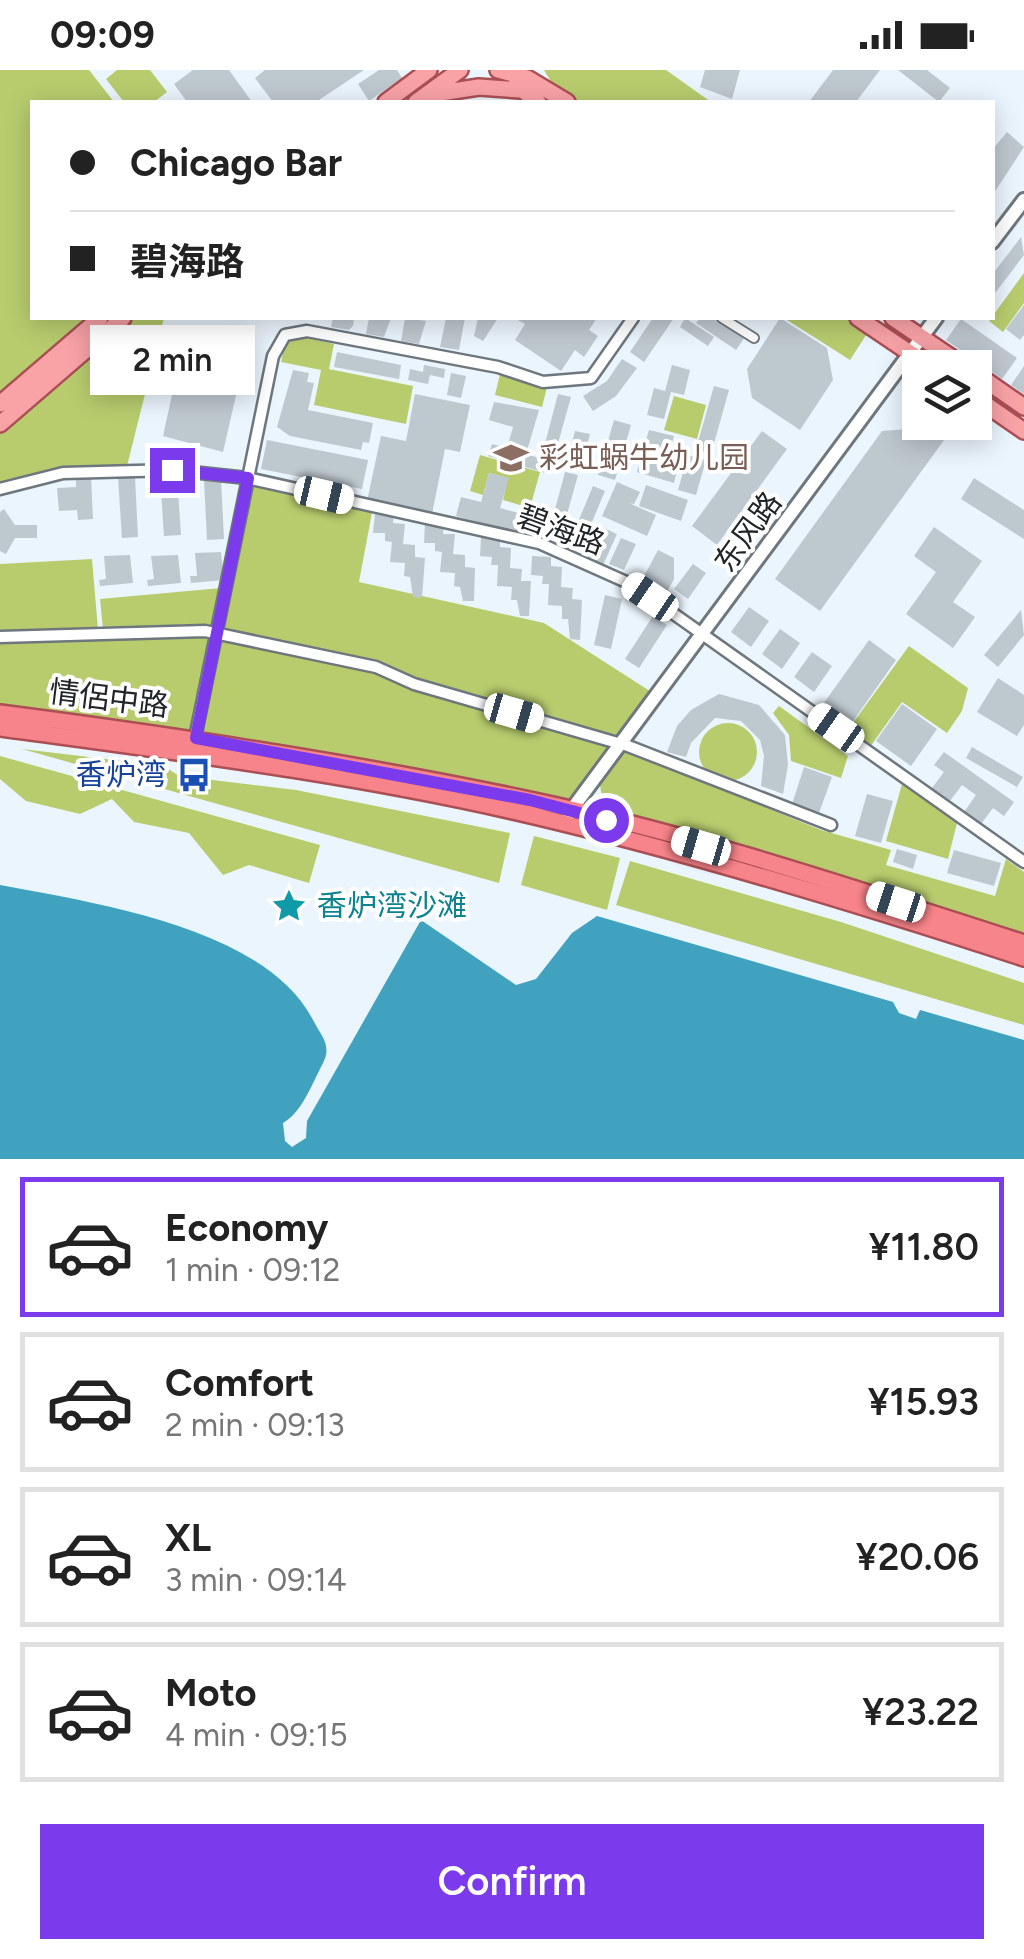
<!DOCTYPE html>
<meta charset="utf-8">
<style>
:root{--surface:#fff;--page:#f6f6f6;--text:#222;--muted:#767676;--line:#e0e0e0;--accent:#7c3aed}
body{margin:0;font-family:Figtree,"Noto Sans SC",sans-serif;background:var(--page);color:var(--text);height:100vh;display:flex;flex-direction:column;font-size:38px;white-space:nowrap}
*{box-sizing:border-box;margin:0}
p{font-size:32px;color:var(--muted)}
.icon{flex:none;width:55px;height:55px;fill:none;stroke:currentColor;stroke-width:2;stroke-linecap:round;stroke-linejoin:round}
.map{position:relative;height:1089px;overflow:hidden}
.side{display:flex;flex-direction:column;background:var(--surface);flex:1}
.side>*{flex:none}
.top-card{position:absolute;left:30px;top:30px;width:965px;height:220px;border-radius:0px;box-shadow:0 5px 25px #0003;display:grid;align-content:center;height:220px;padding:0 40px;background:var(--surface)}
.fabs{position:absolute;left:902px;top:280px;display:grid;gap:20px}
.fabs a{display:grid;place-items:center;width:90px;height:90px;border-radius:0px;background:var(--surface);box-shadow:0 5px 25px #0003;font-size:50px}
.end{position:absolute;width:45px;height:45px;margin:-22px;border:12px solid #7c3aed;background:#fff;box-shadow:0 0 0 5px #fff}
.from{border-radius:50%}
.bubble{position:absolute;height:70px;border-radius:0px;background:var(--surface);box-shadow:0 5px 25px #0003;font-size:32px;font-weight:600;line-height:70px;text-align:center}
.car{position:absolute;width:30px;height:60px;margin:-30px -15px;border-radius:12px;box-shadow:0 0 8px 2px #0007;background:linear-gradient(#fff 24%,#345 0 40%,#fff 0 76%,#345 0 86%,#fff 0)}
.top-card b{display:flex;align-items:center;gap:35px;height:95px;font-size:38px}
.top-card b+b{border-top:2px solid var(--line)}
.top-card i{width:25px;height:25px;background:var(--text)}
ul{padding:18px 0 0;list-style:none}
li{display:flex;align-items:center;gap:30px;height:140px;margin:0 20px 15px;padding:0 20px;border:5px solid var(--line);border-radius:0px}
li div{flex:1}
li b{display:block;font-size:38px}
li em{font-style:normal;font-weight:600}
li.current{border-color:var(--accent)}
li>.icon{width:90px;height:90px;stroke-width:1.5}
.primary-button{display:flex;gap:20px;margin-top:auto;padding:20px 40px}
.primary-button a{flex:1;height:115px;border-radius:0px;background:var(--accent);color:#fff;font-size:40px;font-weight:600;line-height:115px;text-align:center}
.status{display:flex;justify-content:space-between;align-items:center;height:70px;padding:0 50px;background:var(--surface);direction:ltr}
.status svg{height:28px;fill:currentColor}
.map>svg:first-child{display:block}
.green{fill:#b8cc6e}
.water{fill:#41a2c0}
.building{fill:#bec8cf}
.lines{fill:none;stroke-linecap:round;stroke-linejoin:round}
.pedestrian-casing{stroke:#6e777e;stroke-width:12}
.minor-casing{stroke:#6e777e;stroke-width:15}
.tertiary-casing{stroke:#6e777e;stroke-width:18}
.primary-casing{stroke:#ab4f55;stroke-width:20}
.trunk-casing{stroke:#ab4f55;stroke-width:20}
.pedestrian{stroke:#fff;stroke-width:8}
.minor{stroke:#fff;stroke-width:10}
.tertiary{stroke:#fff;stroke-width:12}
.primary{stroke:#f9a3a7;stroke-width:15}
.trunk{stroke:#f7848a;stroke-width:15}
.route{stroke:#7c3aed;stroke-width:12}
.labels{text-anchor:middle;stroke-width:8;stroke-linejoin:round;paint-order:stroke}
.education-label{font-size:30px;fill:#785e54;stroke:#fff;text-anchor:start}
.street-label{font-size:30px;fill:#212528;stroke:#fff}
.transit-label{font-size:30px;fill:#164399;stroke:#fff;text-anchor:end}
.culture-label{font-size:30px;fill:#0d838f;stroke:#fff;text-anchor:start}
</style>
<div class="status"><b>09:09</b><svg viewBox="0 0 49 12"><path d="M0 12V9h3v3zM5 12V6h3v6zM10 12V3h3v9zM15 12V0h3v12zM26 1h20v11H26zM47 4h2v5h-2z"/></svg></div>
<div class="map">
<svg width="1024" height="1089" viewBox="0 0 1024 1089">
<rect width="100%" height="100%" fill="#ebf5fd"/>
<path class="green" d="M0 0H89L114 32H32V248H88L0 323Z
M117 0H150L167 22 154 32H124L106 9Z
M544 0H666L711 32H578L553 15Z
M1024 203V233L1003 262 989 251Z
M124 248H164L126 400 63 402 0 418V355Z
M784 248H852L870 259 850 290Z
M298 266 334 274 329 299 413 316 406 354 314 335 321 300 281 292 285 273Z
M500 304 547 317 542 337 495 325Z
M674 326 706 335 697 369 664 360Z
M480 385 540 402 530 438 503 430 508 408 489 403 483 425 470 421Z
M254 414 373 437 359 512 544 553 656 625 570 739 0 634V567L221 564Z
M92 489 98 560 0 562V494Z
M221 518 213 558 193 554 103 559 100 529Z
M909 576 968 618 962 641 947 663 902 632 870 677 847 661Z
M779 636 848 686 841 708 791 691 789 665 773 643Z
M699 682a29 29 0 1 1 58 0a29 29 0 1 1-58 0Z
M22 679 164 696 179 706 296 720 510 763 499 813Z
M622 679 821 760 891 780 886 795 995 826 1006 789 1024 802V870L605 745 599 709Z
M0 686 320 775 309 813 249 795 223 805 189 763 134 752 112 729 80 744 26 731 0 709Z
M902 714 957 753 948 789 886 771Z
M534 766 620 788 607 840 521 815Z
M630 791 841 852 1024 913V955L616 835Z"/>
<path class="water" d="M0 815C94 833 265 857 313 950 323 969 333 976 321 997 311 1016 302 1042 283 1053L285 1071 292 1077 306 1068 307 1051 421 850 516 915 536 909 572 863 597 846 893 932 899 943 916 949 920 940 1024 970V1089H0Z"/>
<path class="building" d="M193 0H229L252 32H187L174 14Z
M265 0H364L316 32H273L255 8Z
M379 0H397L402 8 369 31 358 14Z
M705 0H740L732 29 700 17Z
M833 0H880L856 32H809Z
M898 0H927L950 18 939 32Z
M1007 62 1024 77 992 126V80Z
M1021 167 1024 185 992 227V205Z
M1024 235V265L1020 270 1006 259Z
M333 248H354L353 256 349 260 331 257Z
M369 248H391L384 267 366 264Z
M405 248 426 251 419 274 401 271Z
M446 248H465L459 280 440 277Z
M478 248H498L483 271 474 266Z
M514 248H597L589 260 598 266 584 287 575 280 561 301 515 270 525 254Z
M653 248H674L644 292 630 282Z
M685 248 714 267 708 276 680 257Z
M700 248H715L745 267 736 280 696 253Z
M780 248 827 278 833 310 800 360 752 328 747 299Z
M961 249 1017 288 1002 309 946 270Z
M191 262 248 273 223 382 163 366 175 311 161 301 160 284Z
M337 282 401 295 399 309 334 297Z
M622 289 637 298 616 326 593 341 583 326 607 311Z
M424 295 445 299 444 308 430 305 428 314 408 310 410 299 423 302Z
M672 295 690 300 684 325 671 322 664 349 647 345 654 318 665 321Z
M1024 296V324L1011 315Z
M293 300 309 303 307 312 314 313 308 340 373 353 369 373 363 372 361 380 290 366 277 357Z
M451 303 466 306 461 328 447 325Z
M714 316 729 320 711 384 696 379Z
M415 324 470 335 460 382 445 379 432 444 367 431 381 366 406 371Z
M558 324 571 327 555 384 543 381Z
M494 332 539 340 526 384 552 392 549 404 488 386 492 374 507 378 513 357 489 350Z
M614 350 631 355 615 410 598 405Z
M934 357 947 366 820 541 775 509 882 361Z
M649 360 674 366 666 393 678 396 674 413 637 402Z
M575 361 590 364 582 395 567 391Z
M762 361 787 379 717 475 692 456Z
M267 370 368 390 362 419 261 399Z
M688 385 706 390 696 425 678 420Z
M565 402 578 405 562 462 550 458Z
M489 403 509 408 500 438 541 449 536 468 456 446 461 427 481 432Z
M177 405 181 465 164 466 160 407Z
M91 406 93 449 78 450 77 440 59 441 57 418 76 417V407Z
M135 407 138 467 122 468 118 408Z
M974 408 1024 440V469L961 429Z
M221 409 224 469 207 470 204 410Z
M617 412 640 422 634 434 629 433 656 445 647 466 602 446Z
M646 415 688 430 681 451 639 436Z
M593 416 605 421 582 476 570 471Z
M4 439 15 455H37V468H15L6 484 0 481V442Z
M375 443 394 444 393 453 405 454 403 474 415 475V487L425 488 422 528 413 527 410 507 404 506 405 493 390 492 392 472 385 471V463H373Z
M425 453 444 455 443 464H455L453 484 465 485V497L475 498 474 531H463L460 517 454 516 455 503 440 502 442 482 435 481V473H424Z
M595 454 617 464 603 495 581 485Z
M934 457 982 491 953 532 975 547 953 578 906 544 936 502 914 486Z
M481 467 500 468V477L511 478 510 498 522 499 521 511H531L529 546H520L517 530H511L512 517 497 516 498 495H491L492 487 480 486Z
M621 468 636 474 624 500 609 494Z
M658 480 674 488V509L665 525 641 512Z
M221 482 224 510 191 513 190 506H197L195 483Z
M130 485 133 513 100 516 99 510 106 509 104 486Z
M178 485 181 513 148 516 147 510 154 509 151 486Z
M532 486 551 487V496L562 497 561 517 573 518 572 529 582 530 580 570 570 569 568 549H562V536L548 535 549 514H542L543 506 531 505Z
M693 494 706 503 688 529 674 519Z
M605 525 622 529 611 579 594 575Z
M749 537 769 551 751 577 731 562Z
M1021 540 1024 565 998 597 984 585Z
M653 546 667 555 639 598 625 589Z
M780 559 800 573 782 599 762 584Z
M869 570 896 590 849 657 821 637Z
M812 582 832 596 814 622 794 607Z
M998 608 1024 625V655L1017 666 977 642Z
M719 624 759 635 785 665 788 695 783 724 761 716 764 686 760 670 741 651 715 648 691 673 686 687 667 682 677 656 691 640Z
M902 634 937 659 911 696 876 671Z
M972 677 1023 707 1017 717 966 688Z
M944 682 1014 732 1004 746 993 738 981 754 964 742 976 725 962 715 950 731 932 718 944 702 934 695Z
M804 697 832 707 819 743 792 734Z
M867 724 893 731 881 773 855 766Z
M897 779 917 785 913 799 893 792Z
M954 780 1001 793 994 816 947 803Z"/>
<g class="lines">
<g class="pedestrian-casing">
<path id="pedestrian" d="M722 248 754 268"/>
</g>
<g class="minor-casing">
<path id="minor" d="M0 419 63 403 173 400 247 408 539 473 633 515 1024 792
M0 567 205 561 376 597 414 614 628 676 831 755
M195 668 273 286 285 265 307 261 498 297 543 312 591 308 633 248"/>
</g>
<g class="tertiary-casing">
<path id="tertiary" d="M992 172 1024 130
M569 743 936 248"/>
</g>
<g class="primary-casing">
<path id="primary" d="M498 0 527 8 567 32
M516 15 538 32
M427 25 479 17 520 20
M386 32 429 0
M416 32 460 0
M858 248 932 298
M893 248 967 298
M975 303 1024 337
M975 327 1024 361
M0 334 100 248
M0 354 123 248"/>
</g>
<g class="trunk-casing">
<path id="trunk" d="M0 643C178 666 355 693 530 730 697 765 862 821 1024 873
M0 658C177 682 356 704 530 745 696 784 862 835 1024 888"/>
</g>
<use href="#pedestrian" class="pedestrian"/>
<use href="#minor" class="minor"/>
<use href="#tertiary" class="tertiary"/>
<use href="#primary" class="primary"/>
<use href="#trunk" class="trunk"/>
</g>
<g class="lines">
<path class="route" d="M172 400 248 408 196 668 530 730 606 750"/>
</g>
<defs>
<g id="school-bare" transform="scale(2.7)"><path d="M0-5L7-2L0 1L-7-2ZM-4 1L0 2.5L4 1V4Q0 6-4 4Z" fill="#8d6e63" stroke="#fff" stroke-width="2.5" paint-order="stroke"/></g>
<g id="bus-bare" transform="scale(2.7)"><path d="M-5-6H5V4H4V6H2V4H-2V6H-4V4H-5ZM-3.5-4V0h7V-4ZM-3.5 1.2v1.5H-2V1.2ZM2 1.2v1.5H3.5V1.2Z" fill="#1a4fb4" stroke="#fff" stroke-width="2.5" paint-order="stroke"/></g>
<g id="sight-bare" transform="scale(2.7)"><path d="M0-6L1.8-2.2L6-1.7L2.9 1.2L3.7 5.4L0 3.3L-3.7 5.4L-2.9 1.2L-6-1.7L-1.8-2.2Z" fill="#0f9aa8" stroke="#fff" stroke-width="2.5" paint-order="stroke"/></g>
</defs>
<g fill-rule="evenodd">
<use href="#school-bare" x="511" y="388"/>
<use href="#bus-bare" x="194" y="705"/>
<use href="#sight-bare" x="289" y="836"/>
</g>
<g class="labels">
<g class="education-label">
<text x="539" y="398">彩虹蜗牛幼儿园</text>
</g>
<g class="street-label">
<text transform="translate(561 460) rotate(20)" y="10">碧海路</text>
<text transform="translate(748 462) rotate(-54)" y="10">东风路</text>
<text transform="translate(109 629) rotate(7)" y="10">情侶中路</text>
</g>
<g class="transit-label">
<text x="166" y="715">香炉湾</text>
</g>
<g class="culture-label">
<text x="317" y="846">香炉湾沙滩</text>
</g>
</g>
</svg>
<div class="fabs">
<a><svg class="icon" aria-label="layers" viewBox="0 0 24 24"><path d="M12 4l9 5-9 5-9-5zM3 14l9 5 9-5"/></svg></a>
</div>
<i class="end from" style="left:606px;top:750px"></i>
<i class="end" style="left:172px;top:400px"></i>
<div class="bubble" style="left:90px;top:255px;width:165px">2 min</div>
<i class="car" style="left:324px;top:425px;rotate:103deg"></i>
<i class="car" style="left:650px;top:527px;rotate:304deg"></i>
<i class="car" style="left:514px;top:643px;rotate:106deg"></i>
<i class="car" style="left:836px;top:658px;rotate:305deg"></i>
<i class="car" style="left:701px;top:776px;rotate:286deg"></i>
<i class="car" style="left:896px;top:832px;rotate:288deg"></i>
<div class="top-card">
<b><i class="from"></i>Chicago Bar</b>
<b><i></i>碧海路</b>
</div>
</div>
<section class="side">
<ul>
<li class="current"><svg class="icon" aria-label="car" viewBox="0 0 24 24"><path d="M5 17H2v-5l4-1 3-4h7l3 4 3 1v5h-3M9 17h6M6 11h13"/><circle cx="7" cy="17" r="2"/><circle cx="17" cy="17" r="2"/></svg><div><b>Economy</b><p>1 min · 09:12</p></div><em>¥11.80</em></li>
<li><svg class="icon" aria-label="car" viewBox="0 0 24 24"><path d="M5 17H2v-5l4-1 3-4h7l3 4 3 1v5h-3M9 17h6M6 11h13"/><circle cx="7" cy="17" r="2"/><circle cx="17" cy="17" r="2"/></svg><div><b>Comfort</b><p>2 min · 09:13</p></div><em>¥15.93</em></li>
<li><svg class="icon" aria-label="car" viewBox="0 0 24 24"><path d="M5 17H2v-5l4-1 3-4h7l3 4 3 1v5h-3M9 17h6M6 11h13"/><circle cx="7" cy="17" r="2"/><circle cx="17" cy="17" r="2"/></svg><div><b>XL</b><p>3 min · 09:14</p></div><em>¥20.06</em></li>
<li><svg class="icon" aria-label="car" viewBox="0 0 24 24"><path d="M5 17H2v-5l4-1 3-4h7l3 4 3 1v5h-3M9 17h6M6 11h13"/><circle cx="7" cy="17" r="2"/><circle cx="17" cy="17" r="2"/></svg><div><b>Moto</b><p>4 min · 09:15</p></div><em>¥23.22</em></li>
</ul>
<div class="primary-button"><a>Confirm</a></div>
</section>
